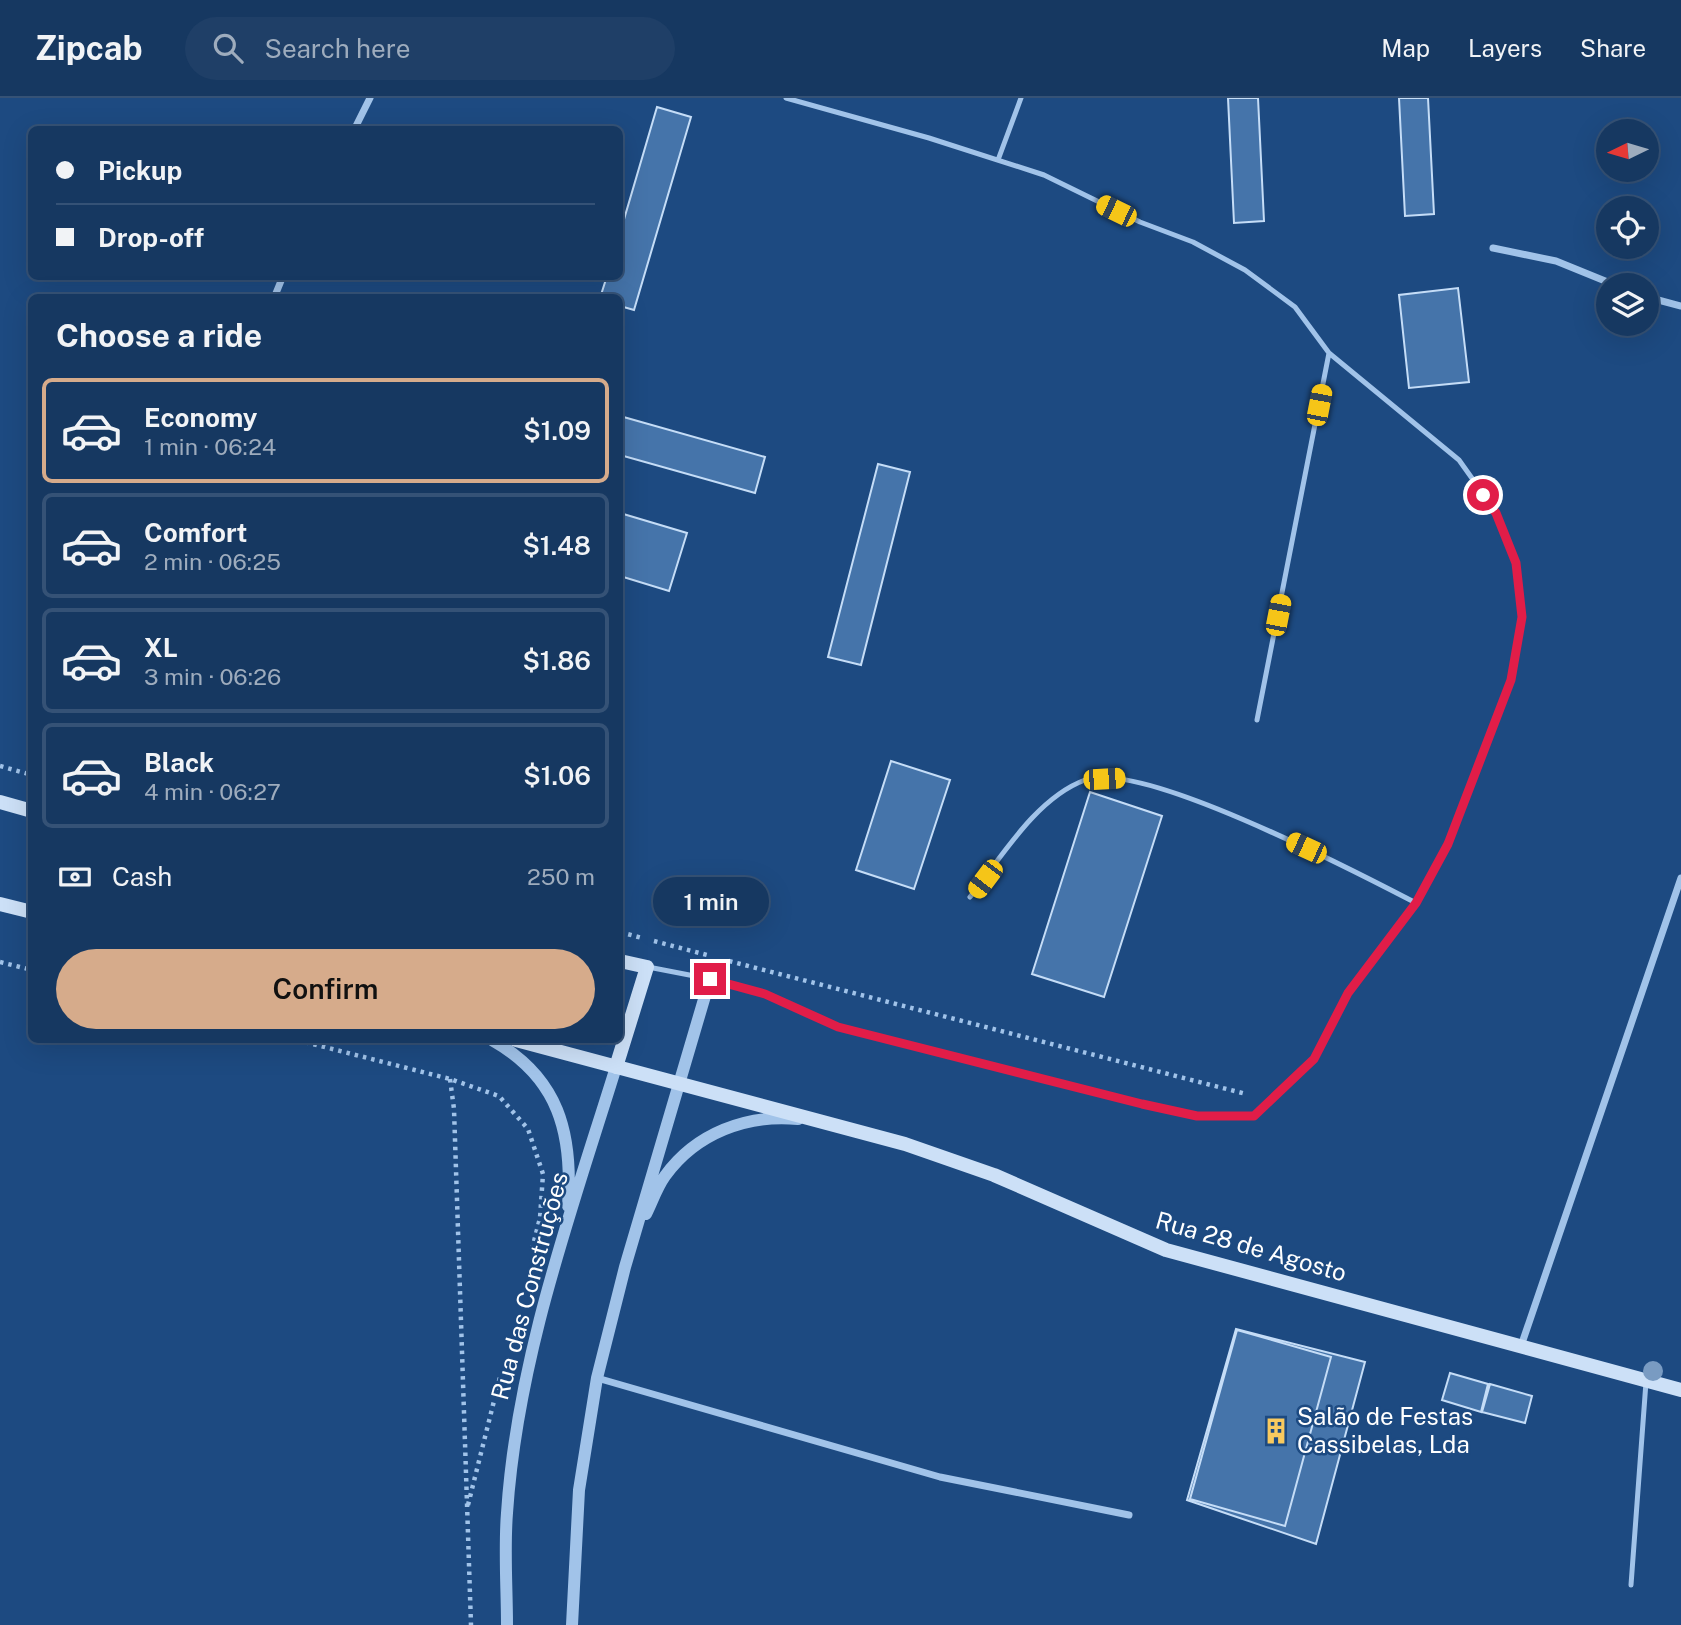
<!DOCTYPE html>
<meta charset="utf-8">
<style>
:root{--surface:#163861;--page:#1f3f67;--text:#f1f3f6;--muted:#9eacbd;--line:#355276;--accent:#d6ab8b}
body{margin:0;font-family:"Public Sans",sans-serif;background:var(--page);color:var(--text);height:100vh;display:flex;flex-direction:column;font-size:26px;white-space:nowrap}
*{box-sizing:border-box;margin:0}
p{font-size:23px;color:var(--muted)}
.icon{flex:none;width:38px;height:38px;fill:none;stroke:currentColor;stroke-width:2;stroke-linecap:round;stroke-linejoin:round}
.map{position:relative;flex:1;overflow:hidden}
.drawer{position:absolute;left:28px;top:196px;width:595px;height:749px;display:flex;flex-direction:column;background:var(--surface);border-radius:10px;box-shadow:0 7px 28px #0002,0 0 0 2px var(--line)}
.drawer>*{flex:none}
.top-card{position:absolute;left:28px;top:28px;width:595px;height:154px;border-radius:10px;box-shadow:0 7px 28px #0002,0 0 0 2px var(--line);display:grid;align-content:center;height:154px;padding:0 28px;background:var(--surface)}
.needle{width:46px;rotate:265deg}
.controls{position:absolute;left:1596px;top:21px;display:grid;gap:14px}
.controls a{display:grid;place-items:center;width:63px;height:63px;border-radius:50%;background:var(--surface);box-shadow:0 7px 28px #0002,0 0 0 2px var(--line);font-size:35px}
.end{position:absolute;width:32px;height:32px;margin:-16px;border:9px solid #e11d48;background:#fff;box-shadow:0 0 0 4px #fff}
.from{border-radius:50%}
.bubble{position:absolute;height:49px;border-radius:24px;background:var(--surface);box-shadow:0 7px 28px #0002,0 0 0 2px var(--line);font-size:23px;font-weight:600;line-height:49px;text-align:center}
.car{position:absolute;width:21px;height:42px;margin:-21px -10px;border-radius:9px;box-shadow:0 0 5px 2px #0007;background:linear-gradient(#f5c518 24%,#345 0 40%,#f5c518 0 76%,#345 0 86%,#f5c518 0)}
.top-card b{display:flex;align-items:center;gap:24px;height:66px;font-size:26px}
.top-card b+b{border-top:2px solid var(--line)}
.top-card i{width:18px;height:18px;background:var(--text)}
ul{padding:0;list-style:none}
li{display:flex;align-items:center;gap:21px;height:105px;margin:0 14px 10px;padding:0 14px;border:4px solid var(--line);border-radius:10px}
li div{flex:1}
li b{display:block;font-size:26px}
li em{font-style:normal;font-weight:600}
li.selected{border-color:var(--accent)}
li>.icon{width:63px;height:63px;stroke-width:1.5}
h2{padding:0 28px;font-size:32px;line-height:84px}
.pay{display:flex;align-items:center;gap:18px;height:77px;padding:0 28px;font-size:26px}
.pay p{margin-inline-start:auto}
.action{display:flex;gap:14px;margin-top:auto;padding:14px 28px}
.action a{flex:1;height:80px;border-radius:42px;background:var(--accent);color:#111;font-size:28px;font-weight:600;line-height:80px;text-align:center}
header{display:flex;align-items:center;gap:42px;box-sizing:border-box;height:98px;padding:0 35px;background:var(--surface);border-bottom:2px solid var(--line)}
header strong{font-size:33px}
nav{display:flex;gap:38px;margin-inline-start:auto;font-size:24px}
.search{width:490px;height:63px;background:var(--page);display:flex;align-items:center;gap:18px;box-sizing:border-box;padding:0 24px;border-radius:38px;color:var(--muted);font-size:26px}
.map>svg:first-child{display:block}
.building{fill:#4574aa;stroke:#c5ddf7;stroke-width:2}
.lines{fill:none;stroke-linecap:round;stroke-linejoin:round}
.path{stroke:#a1c3e9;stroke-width:4.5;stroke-dasharray:3.5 5;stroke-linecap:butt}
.service{stroke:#a1c3e9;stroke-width:5}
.minor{stroke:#a1c3e9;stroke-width:7}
.tertiary{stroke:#a1c3e9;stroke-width:12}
.secondary{stroke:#cce0f7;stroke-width:14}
.tree{fill:#799bc2}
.route{stroke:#e11d48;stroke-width:9}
.labels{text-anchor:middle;stroke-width:5;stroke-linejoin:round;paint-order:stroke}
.street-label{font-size:24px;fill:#fff;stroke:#1d4a81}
.poi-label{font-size:24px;fill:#fff;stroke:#1d4a81;text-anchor:start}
</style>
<header>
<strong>Zipcab</strong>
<div class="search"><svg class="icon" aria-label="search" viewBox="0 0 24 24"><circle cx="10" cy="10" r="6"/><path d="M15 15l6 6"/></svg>Search here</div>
<nav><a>Map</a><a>Layers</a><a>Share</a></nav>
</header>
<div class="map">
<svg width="1681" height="1527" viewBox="0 0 1681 1527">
<rect width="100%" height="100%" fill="#1d4a81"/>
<path class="building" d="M1228 0H1258L1264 123 1234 125Z
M1399 0H1428L1434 116 1405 118Z
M657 9 691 19 634 212 620 208V200H600L607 178H620V135Z
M1458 190 1469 284 1409 290 1399 197Z
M620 318 765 359 755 395 620 357Z
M878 366 910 374 861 567 828 559Z
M620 415 687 435 669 493 620 478Z
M891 663 950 682 914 791 856 772Z
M1090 694 1162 718 1104 899 1032 876Z
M1236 1231 1365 1264 1316 1446 1187 1402Z
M1237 1232 1331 1259 1285 1428 1190 1401Z
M1450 1275 1488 1286 1481 1314 1442 1302Z
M1490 1286 1532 1298 1525 1325 1482 1314Z"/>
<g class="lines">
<path class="path" d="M0 668 32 677
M620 834 642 840
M654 843 707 857
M729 863 1246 996
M0 864 32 872
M297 942 450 981 499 998 528 1031 543 1076 540 1120 531 1155
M450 981 454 1011 471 1527
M468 1407 500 1279"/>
<path class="service" d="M998 62 1021 0
M1257 622 1329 255
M970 799C1001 760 1036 700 1085 682 1141 661 1358 775 1416 805
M648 869 710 881 765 896 838 929 1142 1006 1197 1018H1254L1314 961 1347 895 1416 805 1448 745 1511 582 1522 519 1516 465 1496 414 1459 362 1329 255 1295 209 1245 172 1193 144 1140 124 1044 77 929 40 786 0
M1631 1487 1646 1284"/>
<path class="minor" d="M354 32 370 0
M1493 150 1556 163 1615 187
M1647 199 1681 208
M274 200 283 178
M1521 1248 1681 780
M597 1280 940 1379 1129 1417"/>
<path class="tertiary" d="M492 942C559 980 573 1035 568 1108
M646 1116C652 1104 657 1089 665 1078 696 1035 747 1016 798 1021
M507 1527C507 1490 504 1452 507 1415 517 1262 571 1114 616 969
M572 1527 579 1392 597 1280 625 1169 710 881"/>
<path class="secondary" d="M0 704 32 713
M0 806 32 814
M516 942 905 1046 994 1077 1166 1152 1681 1292
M616 969 647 869 620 863"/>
</g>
<circle class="tree" cx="1653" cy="1273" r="10"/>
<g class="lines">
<path class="route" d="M710 881 765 896 838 929 1142 1006 1197 1018H1254L1314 961 1348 895 1416 805 1448 746 1511 582 1522 519 1516 465 1496 415 1483 397"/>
</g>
<defs>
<g id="building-bare" transform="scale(2.1)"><path d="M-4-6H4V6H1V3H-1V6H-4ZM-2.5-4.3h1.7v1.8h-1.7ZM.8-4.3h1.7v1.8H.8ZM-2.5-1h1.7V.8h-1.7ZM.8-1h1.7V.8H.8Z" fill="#f9ca5f" stroke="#1d4a81" stroke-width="2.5" paint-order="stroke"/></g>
</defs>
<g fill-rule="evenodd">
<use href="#building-bare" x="1276" y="1333"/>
</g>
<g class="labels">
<g class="street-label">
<text transform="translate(1251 1149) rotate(16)" y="8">Rua 28 de Agosto</text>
<text transform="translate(530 1188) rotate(-75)" y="8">Rua das Construções</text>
</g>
<g class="poi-label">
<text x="1297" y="1327">Salão de Festas<tspan x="1297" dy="28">Cassibelas, Lda</tspan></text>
</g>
</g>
</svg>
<div class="controls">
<a><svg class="needle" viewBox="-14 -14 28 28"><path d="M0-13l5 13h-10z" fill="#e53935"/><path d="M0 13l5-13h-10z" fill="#9eacbd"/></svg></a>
<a><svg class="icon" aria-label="locate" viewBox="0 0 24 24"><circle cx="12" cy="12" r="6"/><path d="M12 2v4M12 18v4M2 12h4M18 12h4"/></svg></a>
<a><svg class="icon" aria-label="layers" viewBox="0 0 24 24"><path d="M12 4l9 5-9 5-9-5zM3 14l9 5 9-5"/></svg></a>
</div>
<i class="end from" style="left:1483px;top:397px"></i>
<i class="end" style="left:710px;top:881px"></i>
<div class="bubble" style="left:653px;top:779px;width:116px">1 min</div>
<i class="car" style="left:1116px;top:113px;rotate:296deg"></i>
<i class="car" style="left:1319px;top:307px;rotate:11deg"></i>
<i class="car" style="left:1278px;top:517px;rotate:11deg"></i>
<i class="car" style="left:1104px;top:681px;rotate:87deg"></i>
<i class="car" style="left:1306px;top:750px;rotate:295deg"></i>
<i class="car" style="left:985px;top:781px;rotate:217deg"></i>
<div class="top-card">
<b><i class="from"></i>Pickup</b>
<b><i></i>Drop-off</b>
</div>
<section class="drawer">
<h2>Choose a ride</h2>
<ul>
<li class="selected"><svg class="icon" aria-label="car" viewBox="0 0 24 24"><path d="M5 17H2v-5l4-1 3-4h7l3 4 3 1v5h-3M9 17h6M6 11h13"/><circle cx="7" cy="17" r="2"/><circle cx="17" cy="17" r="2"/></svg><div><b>Economy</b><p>1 min · 06:24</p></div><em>$1.09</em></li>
<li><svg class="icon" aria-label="car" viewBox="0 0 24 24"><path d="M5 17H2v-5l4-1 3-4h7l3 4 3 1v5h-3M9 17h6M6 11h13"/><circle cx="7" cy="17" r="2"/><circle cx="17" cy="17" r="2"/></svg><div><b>Comfort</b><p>2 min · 06:25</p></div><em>$1.48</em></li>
<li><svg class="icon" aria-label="car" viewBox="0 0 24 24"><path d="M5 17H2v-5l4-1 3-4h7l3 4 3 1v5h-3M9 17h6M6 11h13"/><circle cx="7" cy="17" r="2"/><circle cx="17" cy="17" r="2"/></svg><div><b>XL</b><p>3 min · 06:26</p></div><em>$1.86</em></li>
<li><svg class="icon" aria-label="car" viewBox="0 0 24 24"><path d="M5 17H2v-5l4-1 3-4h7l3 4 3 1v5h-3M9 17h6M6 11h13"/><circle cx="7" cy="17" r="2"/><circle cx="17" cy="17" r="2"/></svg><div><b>Black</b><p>4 min · 06:27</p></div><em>$1.06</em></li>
</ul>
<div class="pay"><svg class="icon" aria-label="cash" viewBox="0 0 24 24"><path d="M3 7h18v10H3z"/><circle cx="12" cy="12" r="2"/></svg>Cash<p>250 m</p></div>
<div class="action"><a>Confirm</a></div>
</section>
</div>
